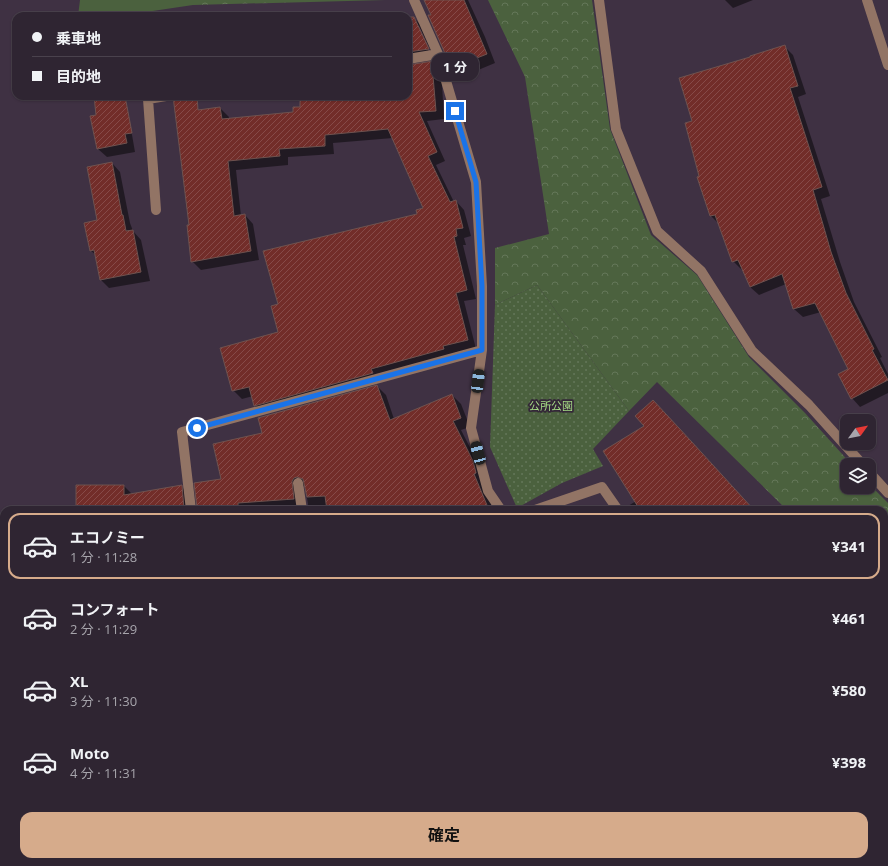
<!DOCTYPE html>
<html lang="ja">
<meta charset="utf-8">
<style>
:root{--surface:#2f2532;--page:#372d3a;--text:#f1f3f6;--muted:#a7a5ac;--line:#4a424d;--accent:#d6ab8b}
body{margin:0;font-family:"Open Sans","Noto Sans JP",sans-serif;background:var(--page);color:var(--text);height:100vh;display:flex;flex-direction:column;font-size:15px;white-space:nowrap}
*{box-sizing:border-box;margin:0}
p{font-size:13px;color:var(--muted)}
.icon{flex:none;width:22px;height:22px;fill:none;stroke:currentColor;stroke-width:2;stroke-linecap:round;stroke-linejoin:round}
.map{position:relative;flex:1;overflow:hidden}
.panel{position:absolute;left:0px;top:506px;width:888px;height:360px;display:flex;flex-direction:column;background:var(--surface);border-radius:12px 12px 0 0;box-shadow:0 1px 3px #0004,0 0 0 1px var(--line)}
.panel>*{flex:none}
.hud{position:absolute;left:12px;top:12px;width:400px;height:88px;border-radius:12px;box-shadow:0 1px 3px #0004,0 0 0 1px var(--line);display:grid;align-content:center;height:88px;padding:0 20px;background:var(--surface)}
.needle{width:26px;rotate:57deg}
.buttons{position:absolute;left:840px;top:414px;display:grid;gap:8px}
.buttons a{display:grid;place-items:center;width:36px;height:36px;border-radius:8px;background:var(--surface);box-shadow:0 1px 3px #0004,0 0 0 1px var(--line);font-size:20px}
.end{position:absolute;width:18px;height:18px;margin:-9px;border:5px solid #1a73e8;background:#fff;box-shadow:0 0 0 2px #fff}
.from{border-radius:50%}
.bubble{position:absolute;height:28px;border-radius:12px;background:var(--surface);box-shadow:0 1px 3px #0004,0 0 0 1px var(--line);font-size:13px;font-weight:700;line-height:28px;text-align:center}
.car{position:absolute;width:12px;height:24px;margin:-12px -6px;border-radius:5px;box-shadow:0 0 3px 1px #0007;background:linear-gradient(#222 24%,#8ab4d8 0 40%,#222 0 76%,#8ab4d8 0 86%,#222 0)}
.hud b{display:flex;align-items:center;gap:14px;height:38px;font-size:15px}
.hud b+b{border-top:1px solid var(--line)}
.hud i{width:10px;height:10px;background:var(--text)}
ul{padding:7px 0 0;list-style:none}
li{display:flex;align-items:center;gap:12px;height:66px;margin:0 8px 6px;padding:0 12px;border:2px solid transparent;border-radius:12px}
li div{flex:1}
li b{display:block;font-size:15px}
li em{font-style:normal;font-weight:700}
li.active{border-color:var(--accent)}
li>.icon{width:36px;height:36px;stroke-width:1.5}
.action{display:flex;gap:8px;margin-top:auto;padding:8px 20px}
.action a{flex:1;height:46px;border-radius:12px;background:var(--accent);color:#111;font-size:16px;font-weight:700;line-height:46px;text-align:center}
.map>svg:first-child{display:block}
.green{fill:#4b613e}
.forest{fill:url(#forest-crowns)}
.park{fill:url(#park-dots)}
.shadow{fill:#0007;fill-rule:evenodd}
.building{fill:url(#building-hatch);stroke:#6e524f}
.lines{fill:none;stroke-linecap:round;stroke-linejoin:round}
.minor{stroke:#927465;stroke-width:10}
.major{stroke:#edb091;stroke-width:10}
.route{stroke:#1a73e8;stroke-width:5}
.labels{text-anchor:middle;stroke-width:3.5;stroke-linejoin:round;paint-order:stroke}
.park-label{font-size:11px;fill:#a5db84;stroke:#342738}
</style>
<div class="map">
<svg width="888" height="866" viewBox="0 0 888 866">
<defs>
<pattern id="forest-crowns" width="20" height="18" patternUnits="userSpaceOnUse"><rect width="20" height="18" fill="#4b613e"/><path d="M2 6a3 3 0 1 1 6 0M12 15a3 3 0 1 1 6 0" fill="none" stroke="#647759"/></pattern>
<pattern id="park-dots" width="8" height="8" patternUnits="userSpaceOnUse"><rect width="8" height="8" fill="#4b613e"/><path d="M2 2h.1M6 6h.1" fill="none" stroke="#647759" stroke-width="1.8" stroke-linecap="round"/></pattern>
<pattern id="building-hatch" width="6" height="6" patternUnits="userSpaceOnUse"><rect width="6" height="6" fill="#722d29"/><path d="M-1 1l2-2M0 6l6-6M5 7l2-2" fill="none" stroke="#864a48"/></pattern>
</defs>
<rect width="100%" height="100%" fill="#3f3143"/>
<path class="green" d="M80 0H193V5L119 16H78Z"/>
<path class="forest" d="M193 0H385L193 5Z
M488 0H592L610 129 651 235 697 275 749 357 805 413 852 465H847V487H869V484L888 503V617L884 613V510H787L657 382 629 411 537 285 495 305V248L549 234 525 77Z"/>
<path class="park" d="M537 285 629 411 593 449 603 466 562 483 517 508 490 447 495 305Z"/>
<path class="shadow" d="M426 0H468L485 37 495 63 459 78 450 69 433 16Z
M725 0H753L733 8Z
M408 18H414L423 27 437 58 415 61 409 66 433 62 442 71 445 83 442 84 444 119 427 121 445 161 436 165 454 202 456 201 464 210 471 236 464 238 466 245H463L476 299 464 301 476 349 264 414 255 405 253 396 242 399 233 390 280 333 279 305 418 215 424 209 393 138 333 143 334 154 288 157V165L236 170 241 216 245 215 253 224 259 260 201 270 192 261 190 226 220 108 229 117V120L295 113 308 100V96H408ZM417 26H419L432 53 430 54Z
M784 46 793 55 806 94 798 97 830 196 821 199 840 262 854 302 882 357 880 358 888 374V393L860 407 852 398 849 369 821 312 803 317 794 309 786 284 759 295 750 287 743 269 742 270 733 261 719 224 711 216 698 177H700L693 122 752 58Z
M123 120 131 129 135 152 107 157 98 149Z
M112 163 120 172 130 223 133 231 141 240 150 281 109 288 101 280 96 255 91 251Z
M377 386 386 395 394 419 452 395 461 404 470 427 461 430 482 471V483L494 510H309L305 486 302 487V510H198L196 484 223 480 263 434Z
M124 486 133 495 181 486 190 495 192 510H77Z
M636 501 753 510H625V508Z
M4 643V701L0 698V644Z
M888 740V847L884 842V806L886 805 884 803V742Z
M0 824 4 830V862H24L27 866H0Z
M184 862H243L244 866H185Z
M716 862H770L764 866H718Z"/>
<path class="building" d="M424 0H464L487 54 449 69 444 51 428 15H431Z
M408 17H414L429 49 408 52Z
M785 45 798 86 790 88 822 187 813 190 831 252 846 293 874 349 872 350 888 380 851 399 838 374 848 369 815 303 793 309 782 274 750 287 738 260 732 262 715 215 710 216 697 177 699 176 685 123 692 121 679 78 750 57V56Z
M433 61 437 74 433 76 436 111 419 112 437 152 428 156 450 202 456 200 463 228 456 229 457 236 454 237 467 290 456 293 468 340 443 346 444 349 371 369 373 373 254 406 249 387 232 391 220 348 278 332 271 306 278 304 263 251 417 214 416 210 423 208 388 129 325 135V146L279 149 280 156 228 161 234 216 245 214 251 251 191 262 187 225H189L173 96H197L198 110 220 107 222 119 293 112V107H300V100L343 96H408V65Z
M94 96H125L132 133 125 134 127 143 97 149 90 116 96 115Z
M112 162 122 215H123L126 231 133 230 141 272 100 280 94 250 90 251 84 223 97 220 87 167Z
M377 385 390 420 452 394 461 418 453 421 473 461 476 473 474 474 489 510H327L325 496 307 497 303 479 297 477 294 478 292 481 294 499 238 503V507L197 508 194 483 221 479 213 444 262 433 258 418Z
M653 400 691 441 754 510H640L603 451 644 426 635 416Z
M76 485H124V495L182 485 184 509 76 510Z"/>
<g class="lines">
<path class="minor" d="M414 0 438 54 476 182 482 286V350L471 428 488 491 501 510
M599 0 616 129 657 231 701 271 752 351 809 405 863 465
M867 0 888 65
M408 59 438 54
M156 210 148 99 166 96
M869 472 888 493
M298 483 302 510
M191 510 182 432 482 350
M535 510 602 487 618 510
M0 631H4
M884 715H888
M607 862 609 866
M847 862 849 866
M305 866 320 862"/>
<path class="major" d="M0 742 4 745
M118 862 121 866"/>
</g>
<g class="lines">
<path class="route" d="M197 428 482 350V286L476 182 455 111"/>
</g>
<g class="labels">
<g class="park-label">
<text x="551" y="410">公所公園</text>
</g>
</g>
</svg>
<div class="buttons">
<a><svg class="needle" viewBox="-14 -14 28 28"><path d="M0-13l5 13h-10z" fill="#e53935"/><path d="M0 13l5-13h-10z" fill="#a7a5ac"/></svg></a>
<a><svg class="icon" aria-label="layers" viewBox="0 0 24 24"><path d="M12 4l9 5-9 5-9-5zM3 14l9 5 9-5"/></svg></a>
</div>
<i class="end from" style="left:197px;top:428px"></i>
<i class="end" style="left:455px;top:111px"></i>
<div class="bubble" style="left:431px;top:53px;width:48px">1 分</div>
<i class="car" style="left:478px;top:381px;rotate:7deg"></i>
<i class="car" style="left:478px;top:453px;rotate:345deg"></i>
<div class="hud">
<b><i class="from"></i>乗車地</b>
<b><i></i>目的地</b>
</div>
<section class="panel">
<ul>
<li class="active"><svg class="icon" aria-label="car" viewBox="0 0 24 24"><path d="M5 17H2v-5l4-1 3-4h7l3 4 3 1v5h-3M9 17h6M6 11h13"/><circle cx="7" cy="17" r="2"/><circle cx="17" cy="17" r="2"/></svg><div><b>エコノミー</b><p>1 分 · 11:28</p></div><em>¥341</em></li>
<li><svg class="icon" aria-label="car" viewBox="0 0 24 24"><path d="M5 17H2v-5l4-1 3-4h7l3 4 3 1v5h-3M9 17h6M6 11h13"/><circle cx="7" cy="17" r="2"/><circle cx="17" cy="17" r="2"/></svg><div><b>コンフォート</b><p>2 分 · 11:29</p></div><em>¥461</em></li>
<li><svg class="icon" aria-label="car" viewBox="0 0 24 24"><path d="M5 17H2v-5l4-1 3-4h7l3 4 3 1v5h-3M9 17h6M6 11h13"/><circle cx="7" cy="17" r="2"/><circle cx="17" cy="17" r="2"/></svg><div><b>XL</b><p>3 分 · 11:30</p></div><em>¥580</em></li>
<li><svg class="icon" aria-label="car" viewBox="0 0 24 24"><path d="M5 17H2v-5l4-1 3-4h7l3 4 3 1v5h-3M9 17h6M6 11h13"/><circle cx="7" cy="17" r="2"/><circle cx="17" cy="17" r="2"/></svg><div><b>Moto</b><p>4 分 · 11:31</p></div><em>¥398</em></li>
</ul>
<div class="action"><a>確定</a></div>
</section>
</div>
